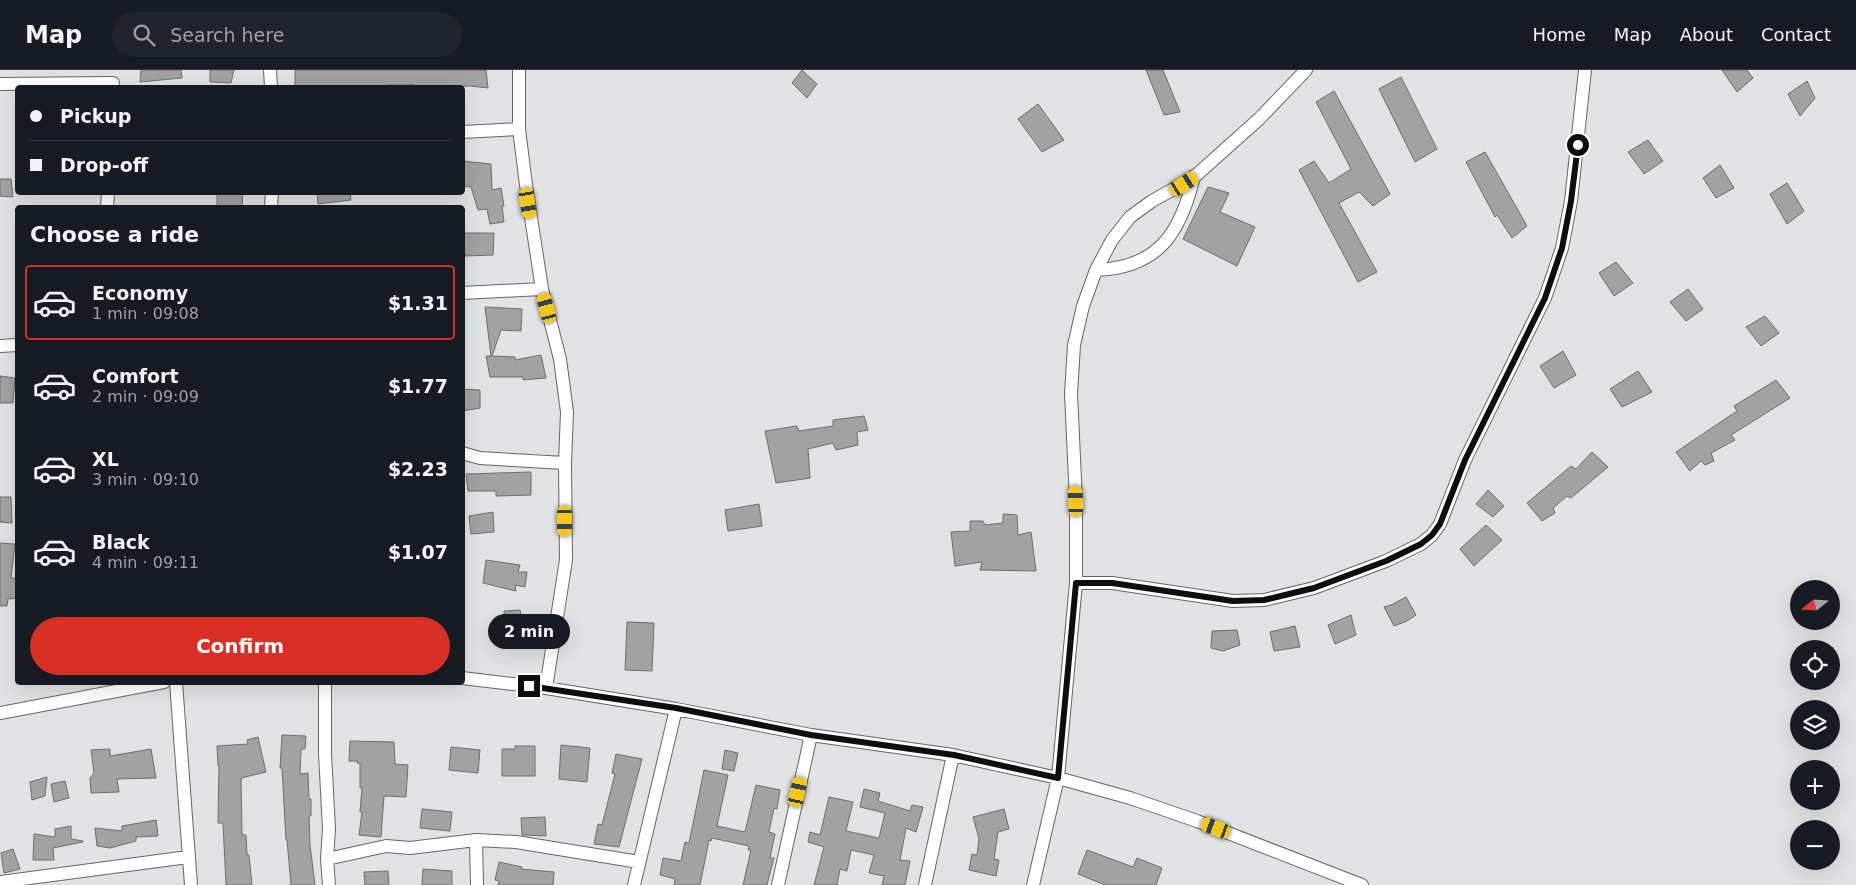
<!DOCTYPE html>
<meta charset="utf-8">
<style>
:root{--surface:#171b24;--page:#20242c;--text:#f1f3f6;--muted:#9ea1a6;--line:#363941;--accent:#d93025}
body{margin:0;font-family:"DejaVu Sans",sans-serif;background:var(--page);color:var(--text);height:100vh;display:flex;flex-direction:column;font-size:19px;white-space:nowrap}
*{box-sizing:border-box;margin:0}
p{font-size:16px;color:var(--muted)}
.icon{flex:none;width:28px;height:28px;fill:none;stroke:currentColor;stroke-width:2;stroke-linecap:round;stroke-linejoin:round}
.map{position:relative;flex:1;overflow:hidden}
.drawer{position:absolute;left:15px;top:135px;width:450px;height:480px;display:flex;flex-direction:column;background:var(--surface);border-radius:5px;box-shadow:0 5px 20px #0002}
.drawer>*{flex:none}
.top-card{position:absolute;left:15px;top:15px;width:450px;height:110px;border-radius:5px;box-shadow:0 5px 20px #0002;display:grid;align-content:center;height:110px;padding:0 15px;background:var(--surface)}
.needle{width:32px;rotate:252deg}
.buttons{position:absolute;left:1790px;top:510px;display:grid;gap:10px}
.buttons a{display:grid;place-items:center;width:50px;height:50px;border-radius:50%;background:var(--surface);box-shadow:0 5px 20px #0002;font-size:25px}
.end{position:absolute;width:22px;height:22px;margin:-11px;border:6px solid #0e0e0e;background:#fff;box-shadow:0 0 0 2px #fff}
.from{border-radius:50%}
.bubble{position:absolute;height:35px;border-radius:18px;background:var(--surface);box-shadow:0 5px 20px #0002;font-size:16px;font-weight:700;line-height:35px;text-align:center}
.car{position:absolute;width:15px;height:30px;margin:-15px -8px;border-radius:6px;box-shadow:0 0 4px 1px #0007;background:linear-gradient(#f5c518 24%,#345 0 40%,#f5c518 0 76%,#345 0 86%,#f5c518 0)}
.top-card b{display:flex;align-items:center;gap:18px;height:48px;font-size:19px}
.top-card b+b{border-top:1px solid var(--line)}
.top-card i{width:12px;height:12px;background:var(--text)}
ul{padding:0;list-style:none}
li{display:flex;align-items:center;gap:15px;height:75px;margin:0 10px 8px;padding:0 5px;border:2px solid transparent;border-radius:5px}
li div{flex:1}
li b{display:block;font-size:19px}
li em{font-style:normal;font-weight:700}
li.on{border-color:var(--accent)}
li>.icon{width:45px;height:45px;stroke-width:1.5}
h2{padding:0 15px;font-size:22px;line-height:60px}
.primary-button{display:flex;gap:10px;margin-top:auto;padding:10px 15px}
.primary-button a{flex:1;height:58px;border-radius:30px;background:var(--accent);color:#fff;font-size:20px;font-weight:700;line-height:58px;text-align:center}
header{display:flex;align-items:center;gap:30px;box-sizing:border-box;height:70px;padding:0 25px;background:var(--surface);border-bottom:1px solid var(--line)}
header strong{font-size:24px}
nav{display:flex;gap:28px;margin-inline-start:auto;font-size:18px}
.search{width:350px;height:45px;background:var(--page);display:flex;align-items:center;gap:12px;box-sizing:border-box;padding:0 18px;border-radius:28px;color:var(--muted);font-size:19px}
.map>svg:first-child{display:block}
.building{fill:#a3a2a3;stroke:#6e6d6e}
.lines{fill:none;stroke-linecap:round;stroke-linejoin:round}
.minor-casing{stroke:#656566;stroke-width:14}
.minor{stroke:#fff;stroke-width:12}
.route{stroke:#0e0e0e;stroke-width:6}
</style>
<header>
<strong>Map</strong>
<div class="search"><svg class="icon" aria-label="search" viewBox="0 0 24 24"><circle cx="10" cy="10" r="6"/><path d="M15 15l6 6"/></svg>Search here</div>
<nav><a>Home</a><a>Map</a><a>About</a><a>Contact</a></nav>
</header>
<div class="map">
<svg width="1856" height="815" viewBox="0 0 1856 815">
<rect width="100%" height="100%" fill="#e1e2e3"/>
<path class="building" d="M141 0H181L182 8 140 12Z
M210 0H234L231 13 210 12Z
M295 0H486L488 18 470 16 414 18V15H388V17L313 18 295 16Z
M802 0 817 14 807 28 792 13Z
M1146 0H1163L1180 42 1164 45Z
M1722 0H1747L1753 8 1737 22Z
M1401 7 1437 79 1415 92 1379 19Z
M1807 11 1815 28 1800 46 1788 24Z
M1334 21 1390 124 1373 136 1359 122 1339 133 1377 202 1358 212 1299 100 1314 91 1329 113 1351 99 1316 32Z
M1038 34 1064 70 1042 82 1018 49Z
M1648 70 1663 91 1644 104 1628 82Z
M1485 82 1527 156 1512 168 1497 145 1495 147 1466 92Z
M462 91 491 94 492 120 501 118 504 136H502L504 152 490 154 487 139 478 140 471 117 462 116Z
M1720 95 1734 118 1716 128 1703 108Z
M0 109H11L13 127 0 126Z
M1787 113 1804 141 1787 154 1770 124Z
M1208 117 1229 123 1220 142 1255 157 1237 196 1183 169Z
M217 122H243L242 136H217Z
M317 122H350L351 130 318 134Z
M462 163H494L493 185 465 186Z
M1616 192 1633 213 1614 226 1599 203Z
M1688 219 1703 239 1686 251 1670 232Z
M485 237 522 239 521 261 501 260 492 286 515 287V290L541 285 546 308 523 310V307H490L486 286H491Z
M1765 246 1779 263 1761 276 1746 257Z
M1563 281 1576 305 1554 318 1540 296Z
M1638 301 1652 322 1622 337 1610 319Z
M0 306 15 308 13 333H0Z
M1776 310 1790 328 1731 365 1735 370 1711 383 1714 391 1705 395 1701 391 1690 401 1676 382 1737 341 1734 336Z
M462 319 480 320V338L462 341Z
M864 346 868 360 857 362 858 375 836 380 833 373 808 379 810 408 776 413 765 361 797 356 799 361 833 356V350Z
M1592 382 1608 397 1571 428 1567 426 1553 438 1555 443 1542 451 1527 433 1571 396 1576 399Z
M531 402V425L496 426V421H468L466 404Z
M1488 420 1504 436 1493 447 1476 434Z
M0 427H11L12 453 0 452Z
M759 434 762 456 728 461 725 440Z
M493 442 494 462 471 464 469 446Z
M1003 444 1017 445 1018 465 1031 462 1036 501 980 500 982 492 955 496 951 462 970 461V451H983L985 455 1003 453Z
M1486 455 1502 470 1474 496 1460 479Z
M0 473 15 474 11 508H18V528L8 529 7 536H0Z
M486 490 520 495 518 502H527L525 517 515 515 516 521 483 513Z
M1406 527 1416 545 1407 551 1394 556 1384 537 1391 535Z
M520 540 522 549H527L528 561 522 562 521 570 504 568V541Z
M1351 545 1356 565 1335 574 1328 555Z
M627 552 654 553 652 601 625 600Z
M1295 556 1300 577 1274 581 1270 562Z
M1237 560 1240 575 1223 581 1211 578 1212 561Z
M282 665 306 666 305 679H301L300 704 308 703 309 729H311V746H309L310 775 315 815H291L287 770H286L282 698H280Z
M258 667 266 702 241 708 242 765H246L247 785H249L252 815H226L223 753H218L219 696H218L217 676 248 674 247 670Z
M350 671 394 672 395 694 408 695 406 727 384 726 381 767 359 765 362 742H360L362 718H360V693H357V691H349Z
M561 675 590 678 587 712 559 709Z
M515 676H535V706H502V679H515Z
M451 677 480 680 478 703 449 700Z
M110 679V686L151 679 156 708 117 709 119 722 91 723 90 708 94 703 91 680Z
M725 680 738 683 734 701 722 699Z
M616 684 642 689 619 777 594 774 598 754 602 755 615 704 612 703Z
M704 700 728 705 717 756 745 762 756 715 780 720 777 739 774 738 769 762 775 764 770 788H774L767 815H743L751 780H748L749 776 712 768 711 771 709 770 700 815H674L675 809 660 805 663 788 681 791 685 772 689 773Z
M47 707 45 726 32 730 30 712Z
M65 711 69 728 54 732 51 714Z
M864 719 880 723 878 731 910 741 912 735 923 737 916 762 906 758 900 790 910 791 905 815H882L884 806 869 803 874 785 851 780 847 801 840 799 837 815H814L824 777 808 772 810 762 820 765 829 727 853 732 846 761 879 768 885 743 860 737Z
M422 739 452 742 450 761 420 758Z
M1004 739 1009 759 998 762 994 789 999 790 996 806 969 800 972 784 977 785 979 769 973 747Z
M545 747 546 766 522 765 521 748Z
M156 750 158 766 136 767V771L110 778 97 776 95 758 122 761V756Z
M71 756V769L83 771V772L53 778 54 790H33L34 764 55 767V759Z
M13 779 20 799 4 803 1 783Z
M1087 780 1133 797 1137 788 1162 798 1156 815H1105L1078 804Z
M499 792 522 797 521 799 554 802 553 815H498L499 811 495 810Z
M423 799 452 801V815H422Z
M388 801 389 815H365L364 802Z"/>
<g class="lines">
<g class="minor-casing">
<path id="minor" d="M270 0 271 18
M519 0V59L526 115 542 219 560 289 567 342 565 393 566 490 546 618
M0 14 113 13
M462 62 519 59
M107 138 108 122
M271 138 272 122
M1096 200C1158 198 1181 163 1194 106
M462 223 542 219
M0 276 18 275
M462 383 480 388 565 393
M1076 513H1112L1233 531 1264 530 1314 518 1386 491 1421 474 1432 465 1440 454 1465 390 1545 228 1562 178 1571 131 1585 0
M462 608 546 618 676 639 811 665 953 685 1058 708 1130 728 1197 751 1362 815
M176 612 191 815
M325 612V684L329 759 327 789 329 815
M0 643 164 612
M476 770 477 815
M327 789 386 776 410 778 476 770 516 772 639 792
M0 812 188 787
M634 815 676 639
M778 815 811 665
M925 815 953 685
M1033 815 1058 708 1076 513V431L1071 324 1074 275 1083 236 1096 200 1112 170 1130 147 1152 131 1193 108 1259 49 1306 0"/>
</g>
<use href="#minor" class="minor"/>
</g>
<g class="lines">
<path class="route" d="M529 616 676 638 811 665 954 685 1058 708 1076 513H1112L1233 531 1264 530 1314 518 1386 491 1421 474 1432 465 1440 454 1465 390 1545 228 1562 178 1571 131 1578 75"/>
</g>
</svg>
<div class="buttons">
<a><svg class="needle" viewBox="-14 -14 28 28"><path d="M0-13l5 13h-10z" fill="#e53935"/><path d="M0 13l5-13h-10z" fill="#9ea1a6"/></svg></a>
<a><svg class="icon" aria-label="locate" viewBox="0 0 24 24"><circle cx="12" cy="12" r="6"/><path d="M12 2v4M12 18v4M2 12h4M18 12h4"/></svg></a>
<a><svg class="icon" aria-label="layers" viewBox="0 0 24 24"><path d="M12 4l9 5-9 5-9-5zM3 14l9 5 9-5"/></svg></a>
<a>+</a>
<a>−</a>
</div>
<i class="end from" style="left:1578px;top:75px"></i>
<i class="end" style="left:529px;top:616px"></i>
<div class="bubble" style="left:488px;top:544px;width:82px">2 min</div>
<i class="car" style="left:1184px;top:114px;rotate:58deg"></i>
<i class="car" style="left:528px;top:133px;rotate:171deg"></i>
<i class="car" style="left:547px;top:238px;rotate:345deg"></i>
<i class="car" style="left:1076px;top:431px;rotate:358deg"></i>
<i class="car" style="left:565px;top:451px;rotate:180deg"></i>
<i class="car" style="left:798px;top:722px;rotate:12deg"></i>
<i class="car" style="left:1216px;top:758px;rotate:291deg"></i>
<div class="top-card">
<b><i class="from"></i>Pickup</b>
<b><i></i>Drop-off</b>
</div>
<section class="drawer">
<h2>Choose a ride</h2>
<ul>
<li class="on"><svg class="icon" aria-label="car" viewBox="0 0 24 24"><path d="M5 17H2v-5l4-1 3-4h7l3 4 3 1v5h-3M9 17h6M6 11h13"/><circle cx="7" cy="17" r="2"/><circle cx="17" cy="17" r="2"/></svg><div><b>Economy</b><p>1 min · 09:08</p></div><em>$1.31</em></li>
<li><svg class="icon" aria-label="car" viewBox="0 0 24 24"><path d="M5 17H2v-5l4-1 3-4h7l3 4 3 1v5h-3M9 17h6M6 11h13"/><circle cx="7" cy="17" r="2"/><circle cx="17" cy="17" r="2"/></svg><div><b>Comfort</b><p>2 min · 09:09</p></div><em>$1.77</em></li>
<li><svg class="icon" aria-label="car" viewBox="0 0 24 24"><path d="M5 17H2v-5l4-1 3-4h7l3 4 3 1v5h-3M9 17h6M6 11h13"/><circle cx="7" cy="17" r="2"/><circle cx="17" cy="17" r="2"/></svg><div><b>XL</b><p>3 min · 09:10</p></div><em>$2.23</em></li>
<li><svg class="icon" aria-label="car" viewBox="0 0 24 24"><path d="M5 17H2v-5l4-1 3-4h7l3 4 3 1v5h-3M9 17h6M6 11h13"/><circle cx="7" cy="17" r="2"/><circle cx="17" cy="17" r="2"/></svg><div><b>Black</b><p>4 min · 09:11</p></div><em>$1.07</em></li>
</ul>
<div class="primary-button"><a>Confirm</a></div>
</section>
</div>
